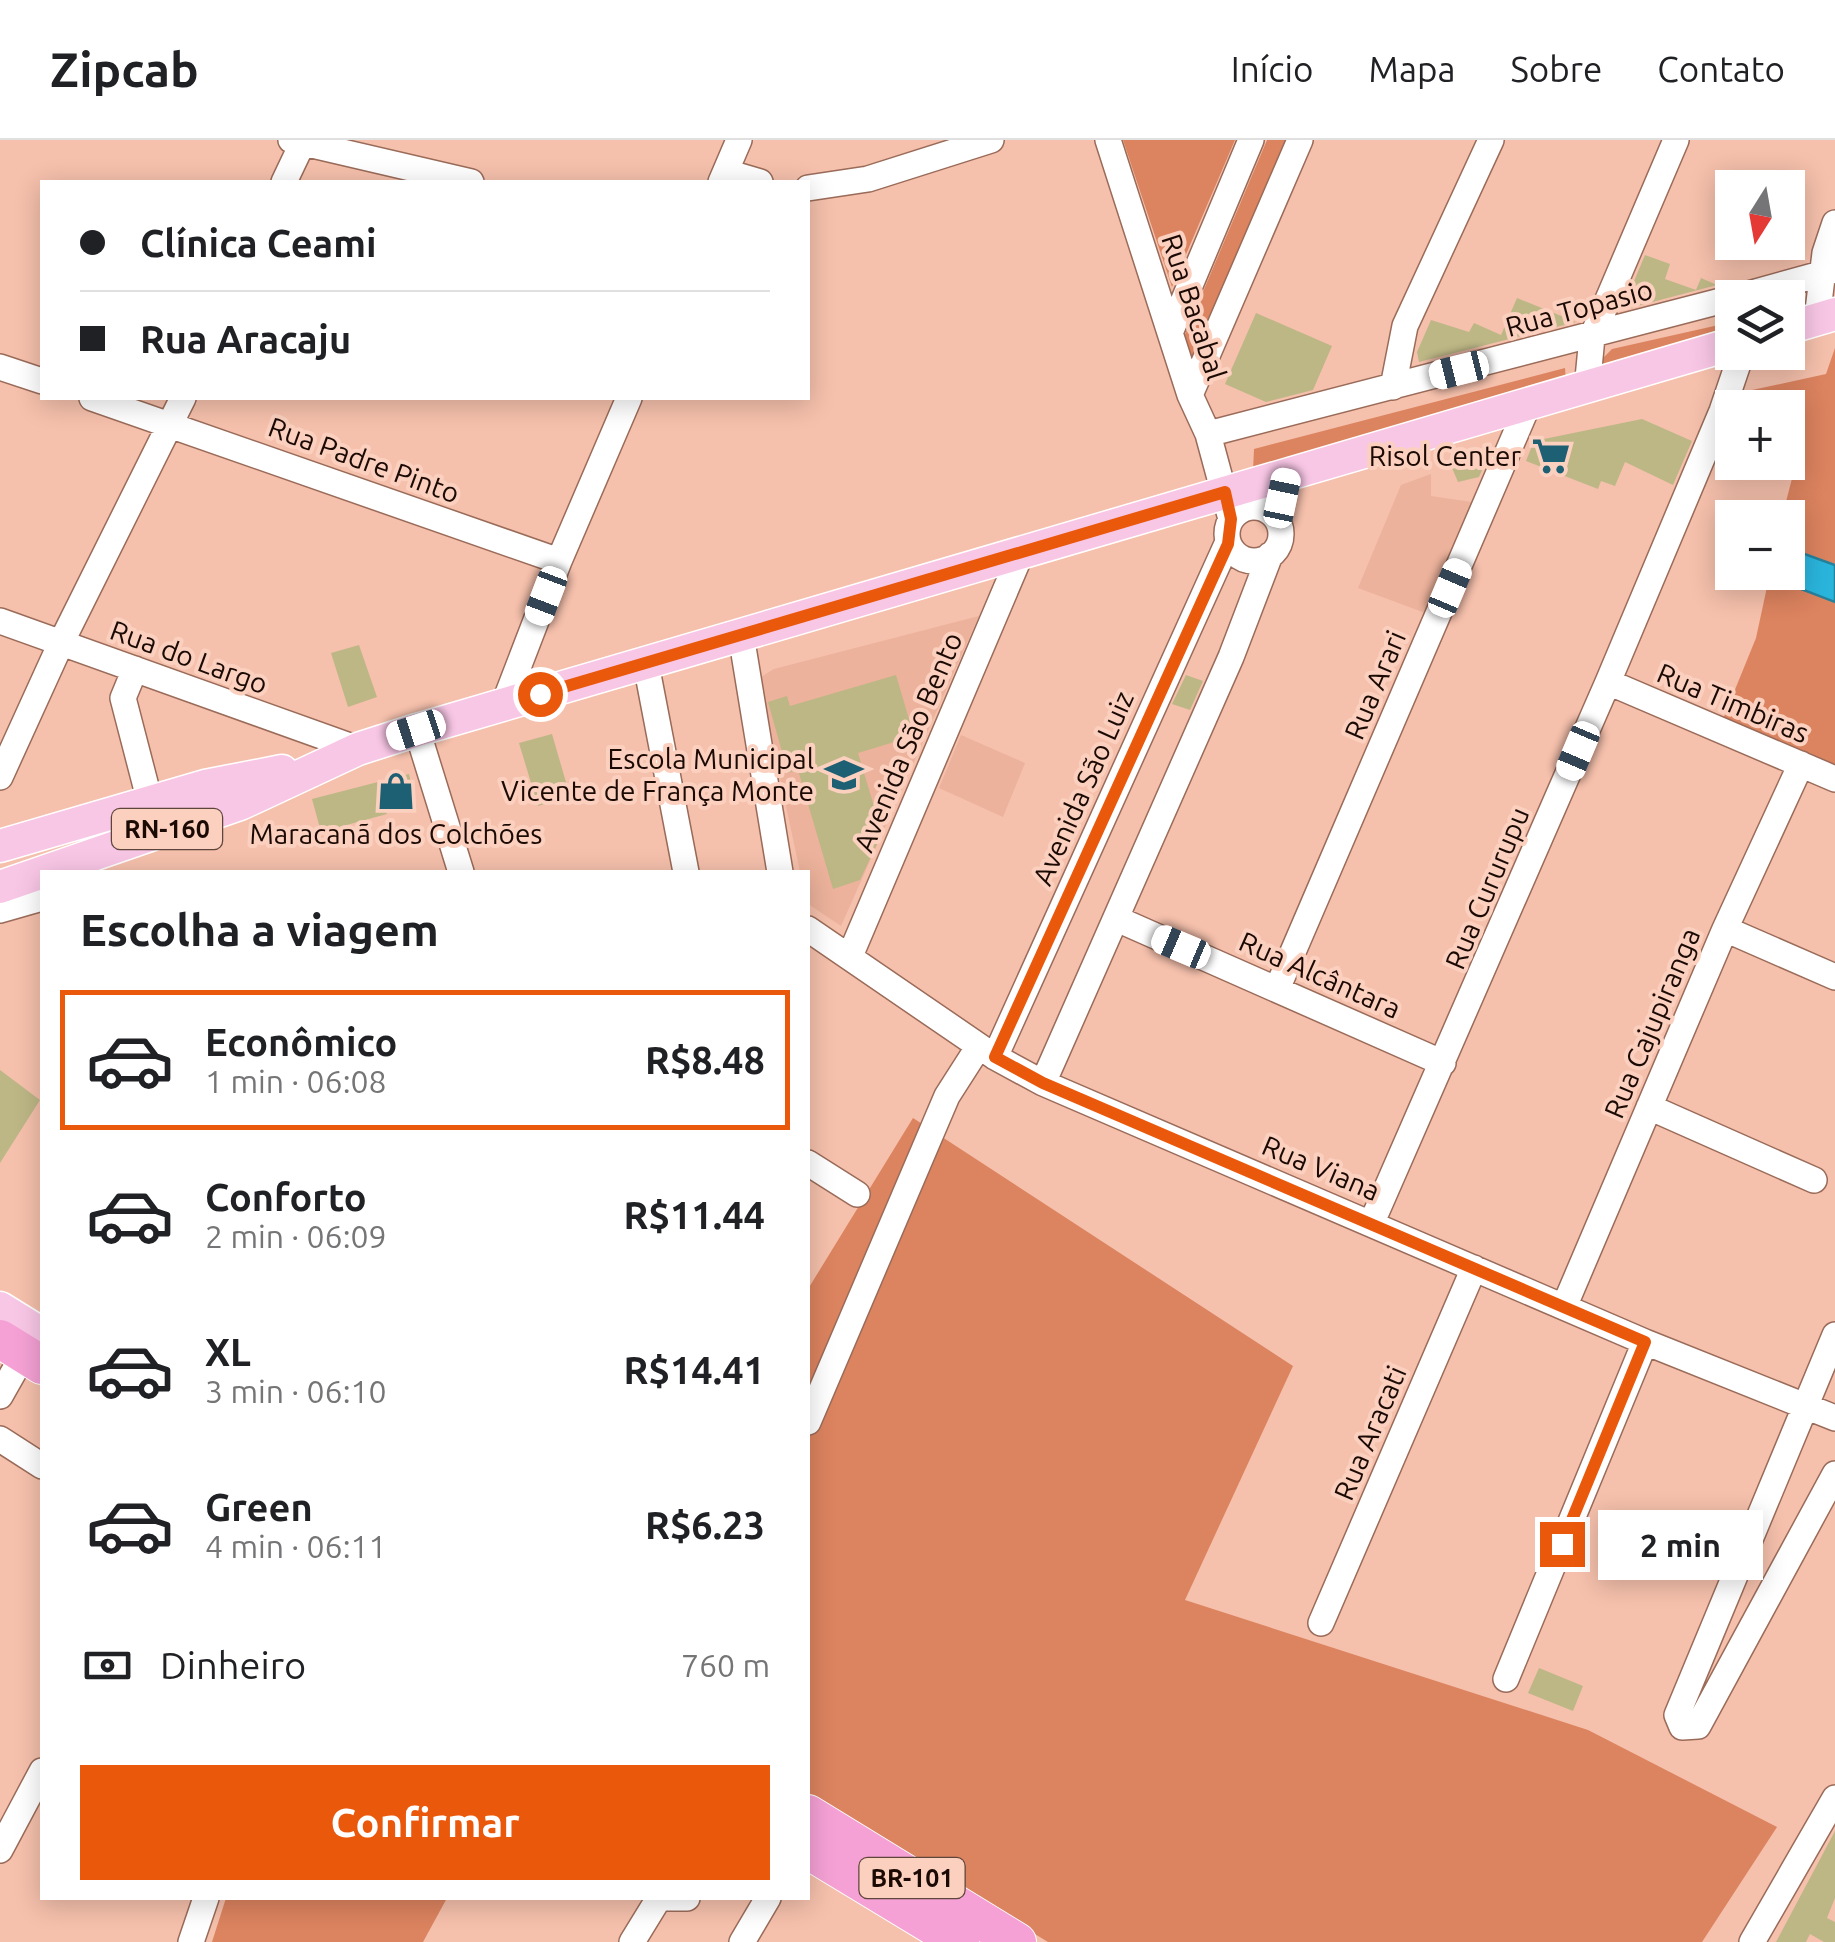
<!DOCTYPE html>
<html lang="pt">
<meta charset="utf-8">
<style>
:root{--surface:#fff;--page:#f2f2f2;--text:#202124;--muted:#757577;--line:#e0e0e0;--accent:#ea580c}
body{margin:0;font-family:Ubuntu,sans-serif;background:var(--page);color:var(--text);height:100vh;display:flex;flex-direction:column;font-size:38px;white-space:nowrap}
*{box-sizing:border-box;margin:0}
p{font-size:32px;color:var(--muted)}
.icon{flex:none;width:55px;height:55px;fill:none;stroke:currentColor;stroke-width:2;stroke-linecap:round;stroke-linejoin:round}
.map{position:relative;flex:1;overflow:hidden}
.side{position:absolute;left:40px;top:730px;width:770px;height:1030px;display:flex;flex-direction:column;background:var(--surface);border-radius:0px;box-shadow:0 5px 25px #0003}
.side>*{flex:none}
.hud{position:absolute;left:40px;top:40px;width:770px;height:220px;border-radius:0px;box-shadow:0 5px 25px #0003;display:grid;align-content:center;height:220px;padding:0 40px;background:var(--surface)}
.needle{width:65px;rotate:191deg}
.buttons{position:absolute;left:1715px;top:30px;display:grid;gap:20px}
.buttons a{display:grid;place-items:center;width:90px;height:90px;border-radius:0px;background:var(--surface);box-shadow:0 5px 25px #0003;font-size:50px}
.end{position:absolute;width:45px;height:45px;margin:-22px;border:12px solid #ea580c;background:#fff;box-shadow:0 0 0 5px #fff}
.from{border-radius:50%}
.bubble{position:absolute;height:70px;border-radius:0px;background:var(--surface);box-shadow:0 5px 25px #0003;font-size:32px;font-weight:700;line-height:70px;text-align:center}
.car{position:absolute;width:30px;height:60px;margin:-30px -15px;border-radius:12px;box-shadow:0 0 8px 2px #0007;background:linear-gradient(#fff 24%,#345 0 40%,#fff 0 76%,#345 0 86%,#fff 0)}
.hud b{display:flex;align-items:center;gap:35px;height:95px;font-size:38px}
.hud b+b{border-top:2px solid var(--line)}
.hud i{width:25px;height:25px;background:var(--text)}
ul{padding:0;list-style:none}
li{display:flex;align-items:center;gap:30px;height:140px;margin:0 20px 15px;padding:0 20px;border:5px solid transparent;border-radius:0px}
li div{flex:1}
li b{display:block;font-size:38px}
li em{font-style:normal;font-weight:700}
li.selected{border-color:var(--accent)}
li>.icon{width:90px;height:90px;stroke-width:1.5}
h2{padding:0 40px;font-size:45px;line-height:120px}
.pay{display:flex;align-items:center;gap:25px;height:110px;padding:0 40px;font-size:38px}
.pay p{margin-inline-start:auto}
.button{display:flex;gap:20px;margin-top:auto;padding:20px 40px}
.button a{flex:1;height:115px;border-radius:0px;background:var(--accent);color:#fff;font-size:40px;font-weight:700;line-height:115px;text-align:center}
header{display:flex;align-items:center;gap:60px;box-sizing:border-box;height:140px;padding:0 50px;background:var(--surface);border-bottom:2px solid var(--line)}
header strong{font-size:48px}
nav{display:flex;gap:55px;margin-inline-start:auto;font-size:35px}
.map>svg:first-child{display:block}
.built{fill:#ecb29b}
.green{fill:#dc835f}
.water{fill:#2ab5dd;stroke:#26829c;stroke-width:2.5}
.building{fill:#bdb786}
.lines{fill:none;stroke-linecap:round;stroke-linejoin:round}
.minor-casing{stroke:#9a6b59;stroke-width:28}
.major-casing{stroke:#fff;stroke-width:35}
.highway-casing{stroke:#fff;stroke-width:40}
.minor{stroke:#fff;stroke-width:25}
.major{stroke:#f9c7e6;stroke-width:32}
.highway{stroke:#f5a1d5;stroke-width:38}
.route{stroke:#ea580c;stroke-width:12}
.labels{text-anchor:middle;stroke-width:8;stroke-linejoin:round;paint-order:stroke}
.shield{fill:#fbd0bf;stroke:#5e453c;stroke-width:2.5}
.shield-label{font-size:25px;font-weight:bold;fill:#1b0a04}
.street-label{font-size:28px;fill:#1b0a04;stroke:#fbd0bf}
.poi-label{font-size:28px;fill:#1b0a04;stroke:#fbd0bf;text-anchor:end}
</style>
<header>
<strong>Zipcab</strong>
<nav><a>Início</a><a>Mapa</a><a>Sobre</a><a>Contato</a></nav>
</header>
<div class="map">
<svg width="1835" height="1802" viewBox="0 0 1835 1802">
<rect width="100%" height="100%" fill="#f5c0ac"/>
<path class="built" d="M1431 334V356L1478 363 1428 474 1358 448 1401 345Z
M979 476 841 786 808 764V732H800L759 538 774 529Z
M961 595 1025 623 1003 677 939 648Z"/>
<path class="green" d="M1123 0H1235L1172 147Z
M1267 0H1286L1193 216 1183 214 1181 204Z
M1732 182V201L1600 229 1601 220 1612 209Z
M1835 208V633L1721 584 1756 498 1770 433 1788 432V378L1782 377 1800 308 1788 303V268L1747 267 1752 250 1826 234Z
M1565 228 1566 242 1253 331 1254 309Z
M913 978 1293 1226 1185 1460 1588 1590 1777 1687 1702 1802H1048L808 1655V1149Z
M226 1758H447L423 1802H212Z"/>
<path class="water" d="M1799 412 1835 425V462L1788 444Z"/>
<path class="building" d="M1645 115 1670 124 1665 139 1696 150 1701 138 1717 145 1622 170Z
M1517 158 1576 182 1419 222 1417 212 1431 180 1469 192 1474 183 1501 195Z
M1256 173 1332 206 1313 250 1266 262 1225 244Z
M1642 279 1692 301 1673 345 1625 322 1615 346 1601 341 1598 349 1526 321 1534 301Z
M1479 316 1483 328 1479 337 1458 342 1450 323Z
M359 505 377 557 348 567 331 513Z
M896 535 914 596 858 613 882 693 860 740 833 749 798 630 788 633 768 562 787 556 790 566Z
M1186 535 1203 541 1190 570 1172 564Z
M552 594 570 656 538 666 519 603Z
M409 634 415 661 384 668 387 674 321 692 312 659Z
M0 930 40 960 0 1023Z
M1539 1528 1583 1546 1573 1571 1528 1553Z
M1835 1691V1758L1827 1778 1835 1782V1802H1824L1810 1794 1806 1802H1776Z"/>
<g class="lines">
<g class="minor-casing">
<path id="minor" d="M291 0 471 42
M1108 0 1190 255 1208 294 1231 379
M726 32 760 42
M284 42 304 0
M721 42 739 0
M808 48 868 39 991 0
M1734 158 1835 130
M1817 179 1825 113 1835 83
M1170 193 1251 0
M0 227 42 241
M1393 247 1405 186 1491 0
M1587 249 1592 197 1676 0
M1190 255 1300 0
M92 258 559 421
M1208 294 1732 158
M1227 394a27 27 0 1 1 54 0a27 27 0 1 1-54 0Z
M0 481 358 609
M741 495 780 732
M646 524 686 732
M135 529 123 558 150 662
M1608 542 1835 639
M504 564 559 421 629 258
M417 590 461 732
M0 637 61 503 183 258
M0 770 42 758
M1117 779 1443 923
M808 789 995 917 1043 943 1645 1202 1835 1278
M1725 789 1835 837
M850 816 1022 411
M1277 849 1528 265
M995 917 1227 404
M1043 943 1231 517 1270 415
M1649 967 1814 1040
M808 1023 857 1054
M1372 1082 1608 542 1722 271 1742 212
M1564 1167 1725 789 1801 624
M1835 1195 1677 1575 1682 1587 1698 1586 1835 1334
M0 1256 17 1226
M808 1282 947 956 979 906
M0 1299 42 1326
M1321 1483 1474 1128
M1506 1539 1645 1202
M0 1710 42 1631
M662 1758H687
M191 1802 206 1758
M632 1802 659 1758
M742 1802 768 1758
M1752 1802 1835 1658"/>
</g>
<g class="major-casing">
<path id="major" d="M1788 188 1835 174
M0 706 205 646 282 631
M0 747 240 664 358 609 417 590 1732 204
M0 1168 42 1194"/>
</g>
<g class="highway-casing">
<path id="highway" d="M0 1199 42 1225
M808 1674 1017 1802
M808 1710 960 1802"/>
</g>
<use href="#minor" class="minor"/>
<use href="#major" class="major"/>
<use href="#highway" class="highway"/>
</g>
<g class="lines">
<path class="route" d="M540 554 1225 352 1231 379 1228 404 995 917 1043 943 1645 1202 1562 1404"/>
</g>
<defs>
<g id="supermarket-bare" transform="scale(3)"><path d="M-6-5.5h2.5l.6 2H6L4.5 2H-2.5L-4.4-4H-6ZM-1.5 3.2a1.3 1.3 0 1 0 .1 0ZM3 3.2a1.3 1.3 0 1 0 .1 0Z" fill="#1d5f73" stroke="#fbd0bf" stroke-width="2.5" paint-order="stroke"/></g>
<g id="school-bare" transform="scale(3)"><path d="M0-5L7-2L0 1L-7-2ZM-4 1L0 2.5L4 1V4Q0 6-4 4Z" fill="#1d5f73" stroke="#fbd0bf" stroke-width="2.5" paint-order="stroke"/></g>
<g id="shop-bare" transform="scale(3)"><path d="M-5-2.5h2.3a2.7 3.5 0 0 1 5.4 0H5L5.5 6h-11ZM-1.5-2.5h3a1.5 2.3 0 0 0-3 0Z" fill="#1d5f73" stroke="#fbd0bf" stroke-width="2.5" paint-order="stroke"/></g>
</defs>
<g fill-rule="evenodd">
<use href="#supermarket-bare" x="1551" y="316"/>
<use href="#school-bare" x="844" y="635"/>
<use href="#shop-bare" x="396" y="651"/>
</g>
<g class="labels">
<g class="shield">
<rect x="112" y="669" width="110" height="40" rx="8"/>
<rect x="859.5" y="1718" width="105" height="40" rx="8"/>
</g>
<g class="shield-label">
<text x="167" y="698">RN-160</text>
<text x="912" y="1747">BR-101</text>
</g>
<g class="street-label">
<text transform="translate(1194 167) rotate(72)" y="10">Rua Bacabal</text>
<text transform="translate(1579 168) rotate(-15)" y="10">Rua Topasio</text>
<text transform="translate(364 320) rotate(20)" y="10">Rua Padre Pinto</text>
<text transform="translate(189 517) rotate(20)" y="10">Rua do Largo</text>
<text transform="translate(1375 545) rotate(-67)" y="10">Rua Arari</text>
<text transform="translate(1733 563) rotate(23)" y="10">Rua Timbiras</text>
<text transform="translate(908 602) rotate(-67)" y="10">Avenida São Bento</text>
<text transform="translate(1083 648) rotate(-66)" y="10">Avenida São Luiz</text>
<text transform="translate(1487 748) rotate(-67)" y="10">Rua Cururupu</text>
<text transform="translate(1320 835) rotate(24)" y="10">Rua Alcântara</text>
<text transform="translate(1652 883) rotate(-67)" y="10">Rua Cajupiranga</text>
<text transform="translate(1321 1028) rotate(23)" y="10">Rua Viana</text>
<text transform="translate(1370 1293) rotate(-67)" y="10">Rua Aracati</text>
</g>
<g class="poi-label">
<text x="1521" y="326">Risol Center</text>
<text x="814" y="629">Escola Municipal<tspan x="814" dy="32">Vicente de França Monte</tspan></text>
<text x="396" y="704" text-anchor="middle">Maracanã dos Colchões</text>
</g>
</g>
</svg>
<div class="buttons">
<a><svg class="needle" viewBox="-14 -14 28 28"><path d="M0-13l5 13h-10z" fill="#e53935"/><path d="M0 13l5-13h-10z" fill="#757577"/></svg></a>
<a><svg class="icon" aria-label="layers" viewBox="0 0 24 24"><path d="M12 4l9 5-9 5-9-5zM3 14l9 5 9-5"/></svg></a>
<a>+</a>
<a>−</a>
</div>
<i class="end from" style="left:540px;top:554px"></i>
<i class="end" style="left:1562px;top:1404px"></i>
<div class="bubble" style="left:1598px;top:1370px;width:165px">2 min</div>
<i class="car" style="left:1459px;top:230px;rotate:256deg"></i>
<i class="car" style="left:1282px;top:358px;rotate:12deg"></i>
<i class="car" style="left:1450px;top:448px;rotate:23deg"></i>
<i class="car" style="left:546px;top:456px;rotate:201deg"></i>
<i class="car" style="left:416px;top:590px;rotate:252deg"></i>
<i class="car" style="left:1578px;top:611px;rotate:203deg"></i>
<i class="car" style="left:1181px;top:807px;rotate:293deg"></i>
<div class="hud">
<b><i class="from"></i>Clínica Ceami</b>
<b><i></i>Rua Aracaju</b>
</div>
<section class="side">
<h2>Escolha a viagem</h2>
<ul>
<li class="selected"><svg class="icon" aria-label="car" viewBox="0 0 24 24"><path d="M5 17H2v-5l4-1 3-4h7l3 4 3 1v5h-3M9 17h6M6 11h13"/><circle cx="7" cy="17" r="2"/><circle cx="17" cy="17" r="2"/></svg><div><b>Econômico</b><p>1 min · 06:08</p></div><em>R$8.48</em></li>
<li><svg class="icon" aria-label="car" viewBox="0 0 24 24"><path d="M5 17H2v-5l4-1 3-4h7l3 4 3 1v5h-3M9 17h6M6 11h13"/><circle cx="7" cy="17" r="2"/><circle cx="17" cy="17" r="2"/></svg><div><b>Conforto</b><p>2 min · 06:09</p></div><em>R$11.44</em></li>
<li><svg class="icon" aria-label="car" viewBox="0 0 24 24"><path d="M5 17H2v-5l4-1 3-4h7l3 4 3 1v5h-3M9 17h6M6 11h13"/><circle cx="7" cy="17" r="2"/><circle cx="17" cy="17" r="2"/></svg><div><b>XL</b><p>3 min · 06:10</p></div><em>R$14.41</em></li>
<li><svg class="icon" aria-label="car" viewBox="0 0 24 24"><path d="M5 17H2v-5l4-1 3-4h7l3 4 3 1v5h-3M9 17h6M6 11h13"/><circle cx="7" cy="17" r="2"/><circle cx="17" cy="17" r="2"/></svg><div><b>Green</b><p>4 min · 06:11</p></div><em>R$6.23</em></li>
</ul>
<div class="pay"><svg class="icon" aria-label="cash" viewBox="0 0 24 24"><path d="M3 7h18v10H3z"/><circle cx="12" cy="12" r="2"/></svg>Dinheiro<p>760 m</p></div>
<div class="button"><a>Confirmar</a></div>
</section>
</div>
